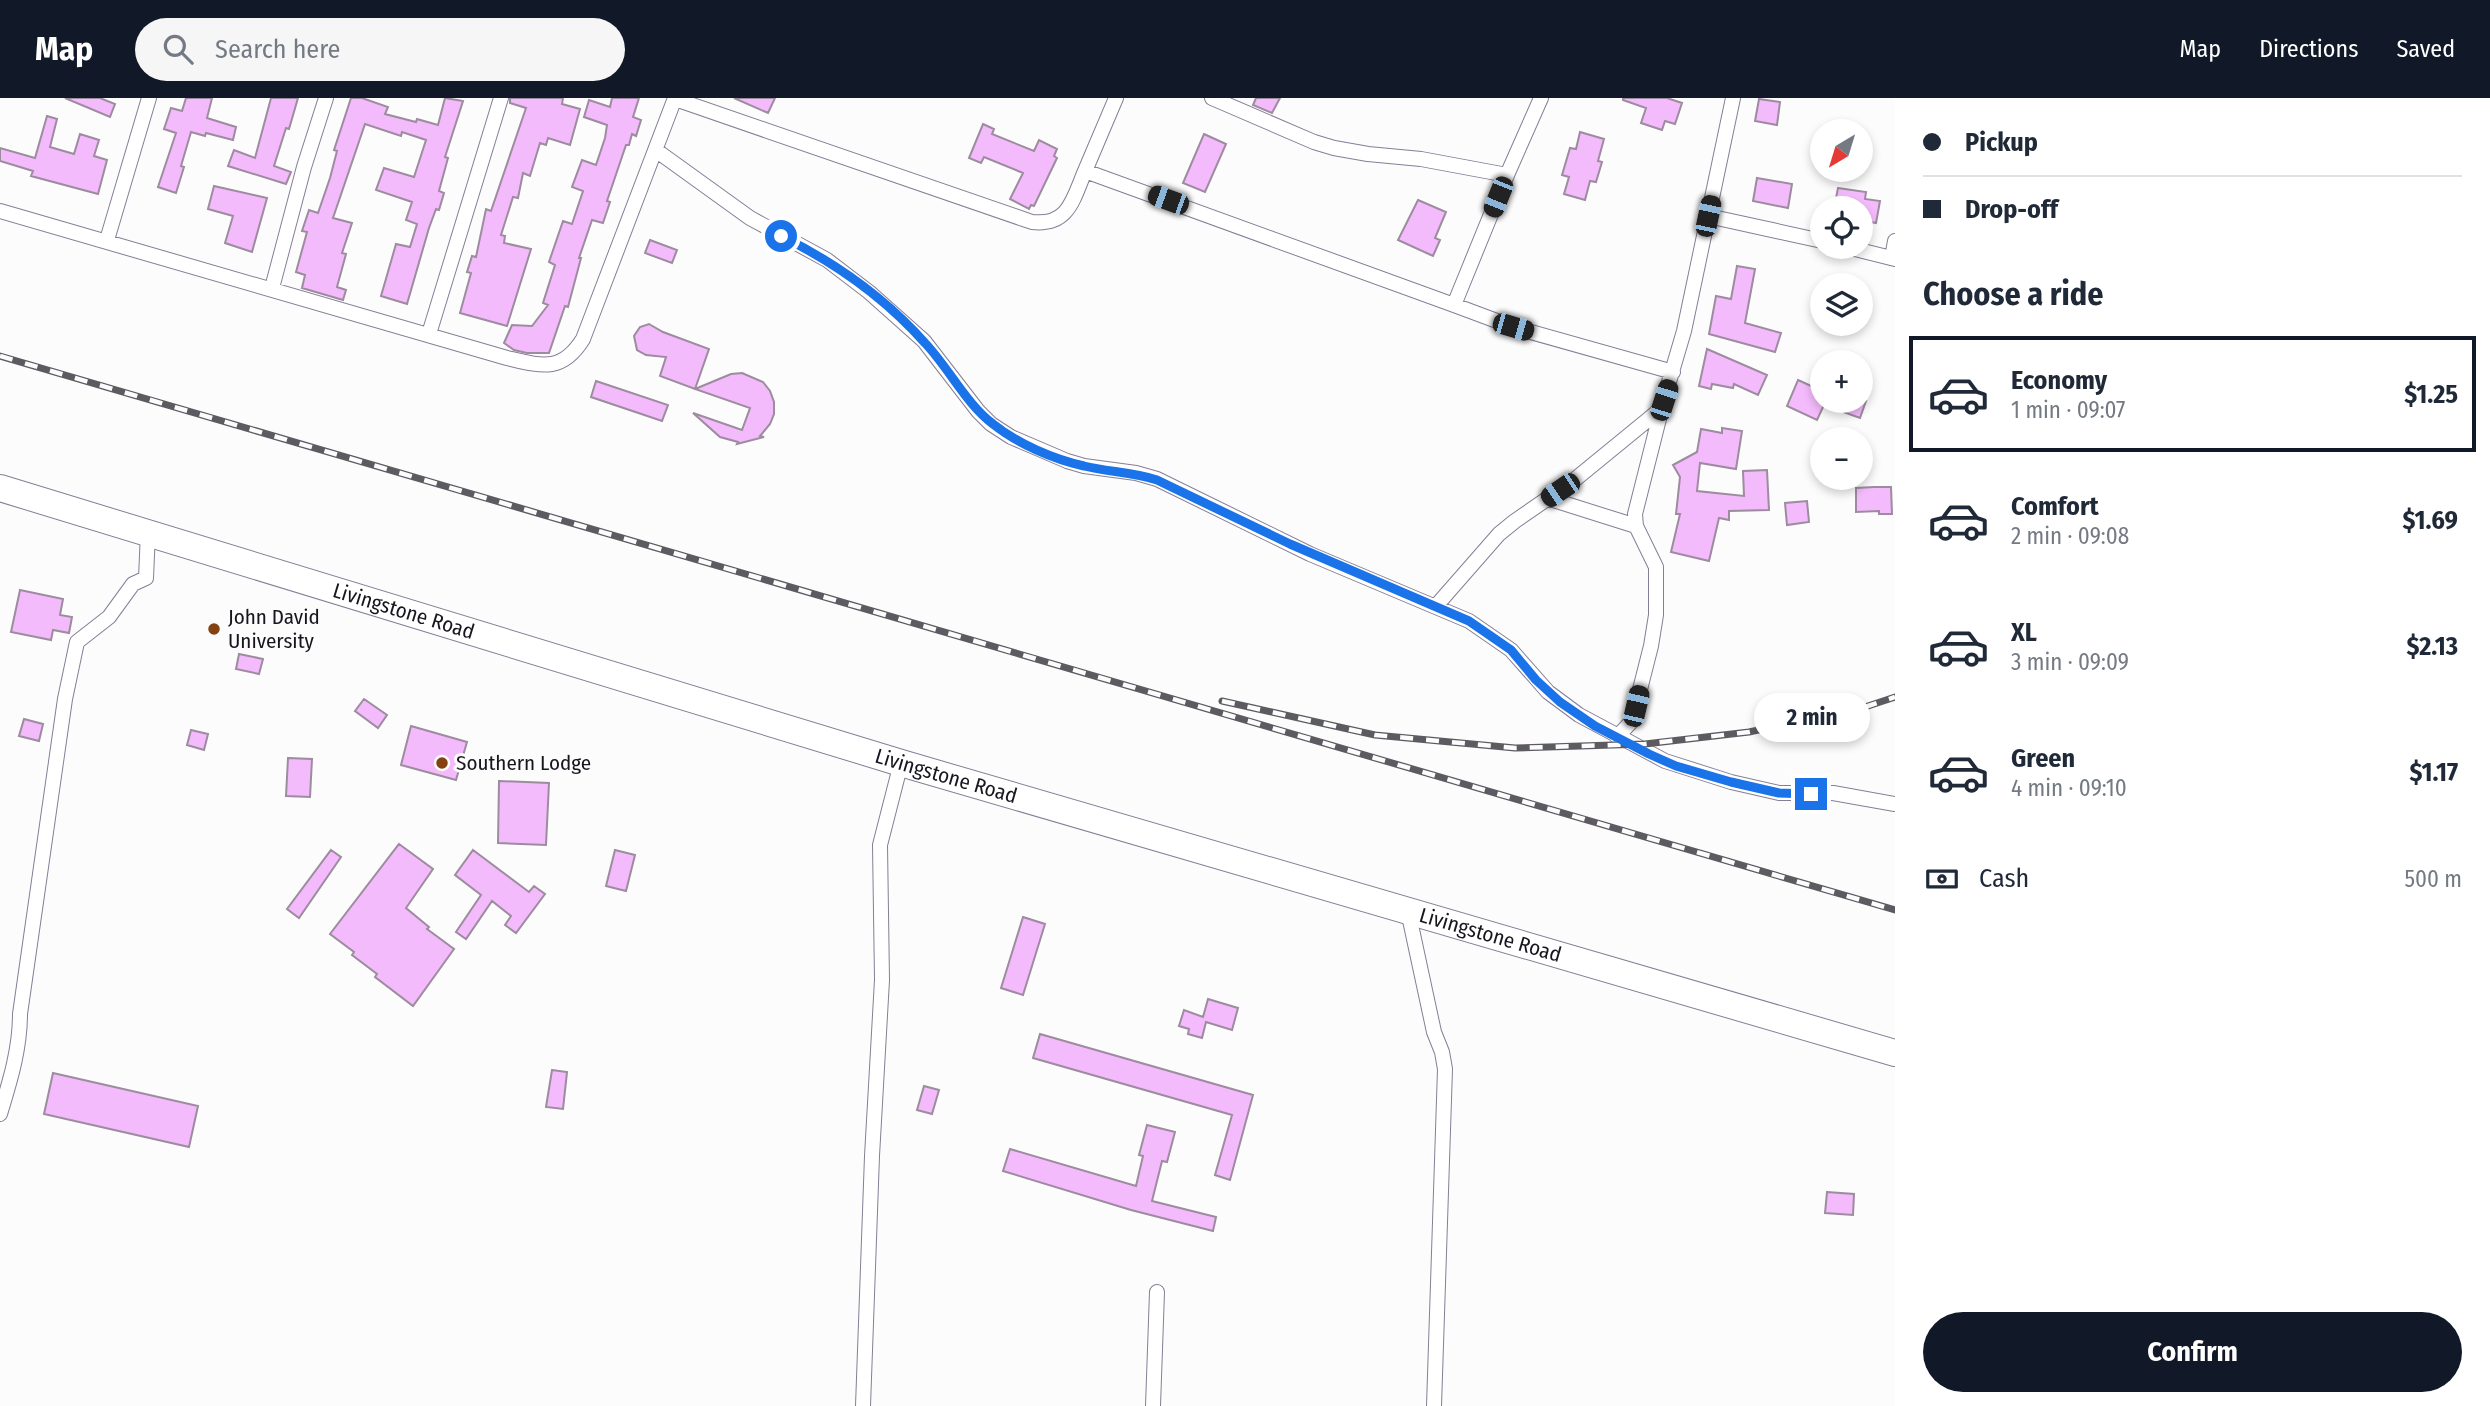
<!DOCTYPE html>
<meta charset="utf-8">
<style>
:root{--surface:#fff;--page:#f6f6f7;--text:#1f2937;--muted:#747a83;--line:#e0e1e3;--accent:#111827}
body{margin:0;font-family:"Fira Sans Condensed",sans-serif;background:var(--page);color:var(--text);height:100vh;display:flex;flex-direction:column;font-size:26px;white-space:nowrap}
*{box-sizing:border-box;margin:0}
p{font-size:23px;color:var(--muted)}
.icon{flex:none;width:38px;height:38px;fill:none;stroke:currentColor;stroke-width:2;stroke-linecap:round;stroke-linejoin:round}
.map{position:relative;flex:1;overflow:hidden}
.details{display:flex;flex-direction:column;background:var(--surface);width:595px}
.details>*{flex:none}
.guide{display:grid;align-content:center;height:154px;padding:0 28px;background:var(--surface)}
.needle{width:46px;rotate:218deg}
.fabs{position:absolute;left:1810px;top:21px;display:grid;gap:14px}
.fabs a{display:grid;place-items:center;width:63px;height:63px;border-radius:50%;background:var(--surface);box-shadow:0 4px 10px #0003;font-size:35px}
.end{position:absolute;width:32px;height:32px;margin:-16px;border:9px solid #1a73e8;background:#fff;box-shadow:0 0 0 4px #fff}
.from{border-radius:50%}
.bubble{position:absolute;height:49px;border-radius:24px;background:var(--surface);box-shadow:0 4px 10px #0003;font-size:23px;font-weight:700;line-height:49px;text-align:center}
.car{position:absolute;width:21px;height:42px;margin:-21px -10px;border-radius:9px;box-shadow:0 0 5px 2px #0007;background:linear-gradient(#222 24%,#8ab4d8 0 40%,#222 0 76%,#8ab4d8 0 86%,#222 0)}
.guide b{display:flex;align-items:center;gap:24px;height:66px;font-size:26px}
.guide b+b{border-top:2px solid var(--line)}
.guide i{width:18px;height:18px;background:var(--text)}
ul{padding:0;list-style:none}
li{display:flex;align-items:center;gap:21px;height:116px;margin:0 14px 10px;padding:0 14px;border:4px solid transparent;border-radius:0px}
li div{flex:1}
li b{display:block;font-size:26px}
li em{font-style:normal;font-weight:700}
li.active{border-color:var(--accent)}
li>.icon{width:63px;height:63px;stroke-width:1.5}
h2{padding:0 28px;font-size:32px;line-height:84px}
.pay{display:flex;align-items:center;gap:18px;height:77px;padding:0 28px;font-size:26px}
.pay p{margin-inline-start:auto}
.cta{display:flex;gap:14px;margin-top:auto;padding:14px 28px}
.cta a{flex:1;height:80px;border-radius:42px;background:var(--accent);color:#fff;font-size:28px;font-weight:700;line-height:80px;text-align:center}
header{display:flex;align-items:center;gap:42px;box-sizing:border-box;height:98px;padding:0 35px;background:var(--accent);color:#fff}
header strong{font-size:33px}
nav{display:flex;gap:38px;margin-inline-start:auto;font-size:24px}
.search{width:490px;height:63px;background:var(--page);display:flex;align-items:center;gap:18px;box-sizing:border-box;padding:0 24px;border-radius:38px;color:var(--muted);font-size:26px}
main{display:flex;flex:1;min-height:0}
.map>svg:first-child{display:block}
.building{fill:#f3bbfb;stroke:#9d8b9f;stroke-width:2}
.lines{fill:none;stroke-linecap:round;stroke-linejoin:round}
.street-casing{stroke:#867e96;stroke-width:16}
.highway-casing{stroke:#867e96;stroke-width:28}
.street{stroke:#fff;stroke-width:14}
.highway{stroke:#fff;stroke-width:26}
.rail-casing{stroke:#5d5b61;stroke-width:7}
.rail{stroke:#fcfcfc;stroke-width:4.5;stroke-dasharray:13;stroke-linecap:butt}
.route{stroke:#1a73e8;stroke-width:9}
.poi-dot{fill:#844112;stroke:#fcfcfc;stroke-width:2.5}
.labels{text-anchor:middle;stroke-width:6;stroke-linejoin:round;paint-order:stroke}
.street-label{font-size:21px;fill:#18151e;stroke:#fcfcfc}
.poi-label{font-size:21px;fill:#18151e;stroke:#fcfcfc;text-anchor:start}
</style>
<header>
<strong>Map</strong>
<div class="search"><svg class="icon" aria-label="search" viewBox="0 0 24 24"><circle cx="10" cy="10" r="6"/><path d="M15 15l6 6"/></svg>Search here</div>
<nav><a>Map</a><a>Directions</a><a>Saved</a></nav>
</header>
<main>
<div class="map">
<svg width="1895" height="1308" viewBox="0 0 1895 1308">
<rect width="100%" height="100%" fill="#fcfcfc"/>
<path class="building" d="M65 0H100L115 6 110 19Z
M186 0H212L207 20 236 29 233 42 206 35 205 38 191 34 181 68 184 69 176 95 158 89 176 35 164 31 171 10 182 13Z
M271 0H298L289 31 286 30 274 68 291 74 286 86 228 68 234 52 255 60Z
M351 0H362L388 9 385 16 416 24 417 21 438 27 445 0 463 3 445 59 448 60 439 93 444 95 439 112 436 111 429 130 407 206 381 198 396 146 410 149 417 126 406 122 412 104 376 92 384 70 414 79 426 42 402 34 401 38 365 26 333 120 352 125 342 155 346 156 337 189 346 192 343 202 302 190 305 177 296 174 307 134 302 133 309 112 318 115 330 80 337 53 334 52Z
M510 0H563L562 6 580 11 570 47 548 40 546 47 540 45 530 78 523 75 518 100 513 99 501 137 505 138 504 145 531 151 507 228 460 215 471 175 467 174 472 158 476 159 486 111 491 113 526 10 510 5Z
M612 0H639L633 19 641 22 636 38 632 36 629 47H626L607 103 610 104 603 125 592 122 579 160H581L568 209 565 208 549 255H527L514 252 504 245 512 227 532 228 548 207 543 205 555 167 549 164 563 123 572 126 583 93 572 89 582 62 596 67 605 40 607 27 584 19 589 2 610 9Z
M734 0H775L768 15Z
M1256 0H1280L1272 15 1253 7Z
M1623 0H1667L1682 5 1675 26 1665 23 1662 32 1641 25 1646 10 1623 2Z
M1759 1 1780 4 1777 27 1755 23Z
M47 18 57 21 50 49 74 56 80 36 99 42 94 58 107 62 98 96 31 78 33 73 0 63V50L35 60Z
M983 26 994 31 992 36 1034 53 1039 42 1057 51 1054 58 1057 60 1034 108 1031 107 1029 111 1010 101 1023 75 984 59 981 65 969 60Z
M1580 34 1604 41 1598 63 1602 64 1596 84 1590 83 1585 102 1564 96 1569 79 1562 77 1570 50 1576 51Z
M1204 36 1226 46 1205 94 1183 85Z
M1757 80 1792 86 1788 110 1753 103Z
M214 88 267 100 252 154 225 145 233 118 208 111Z
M1838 90 1866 94 1865 101 1880 103 1876 125 1860 122V110H1834Z
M1418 102 1446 114 1435 140 1440 142 1433 158 1398 142Z
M650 142 677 152 672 165 645 155Z
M1737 168 1755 171 1745 225 1781 235 1775 254 1709 236 1716 198 1731 201Z
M649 226 663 234 709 251 695 291 660 278 666 259 646 257 637 252 634 238 640 229Z
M1707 251 1767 277 1758 297 1734 286 1733 290 1712 286 1711 291 1699 288Z
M742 275 763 284 770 293 774 304V316L770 326 760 338 764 339 737 346 738 344 720 339 693 315 742 332 750 310 695 291 731 276Z
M1798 282 1822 293V303H1866L1860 320 1824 307 1817 322 1787 308Z
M596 283 668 307 662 323 591 299Z
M1722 330 1742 333 1736 371 1700 365 1697 393 1744 398 1743 373 1767 372 1769 412 1729 413V422L1719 420 1709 463 1671 454 1680 416H1676L1680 379 1673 367 1697 354 1701 331 1722 335Z
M1874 389H1891L1892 416H1879V413L1856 414V390Z
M1807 403 1809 424 1787 427 1785 405Z
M20 492 63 501 60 517 72 519 69 535 53 532 51 542 11 534Z
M239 556 263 561 259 576 236 571Z
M364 601 387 617 378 630 355 613Z
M24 621 43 626 39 643 19 638Z
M411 628 467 644 456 682 401 667Z
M191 632 208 636 204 652 187 647Z
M288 660 312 661 310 699 286 698Z
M499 683 549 685 546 747 498 745Z
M399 746 433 771 406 810 429 829 427 831 454 851 413 908 375 879 377 876 352 857 354 854 330 836Z
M331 752 341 759 299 820 287 811Z
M473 752 529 794 534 788 545 796 516 835 505 827 511 818 492 803 466 841 456 834 481 797 455 777Z
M615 752 635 757 626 793 606 788Z
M1023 819 1045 826 1023 897 1001 890Z
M1208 901 1238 910 1232 932 1206 924 1202 940 1188 936 1189 931 1179 928 1184 912 1203 919Z
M1040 936 1253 997 1230 1082 1215 1077 1232 1017 1033 960Z
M552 972 567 974 563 1011 546 1009Z
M53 975 198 1008 189 1049 44 1016Z
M924 988 939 992 932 1016 917 1012Z
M1147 1027 1175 1034 1167 1064 1162 1063 1152 1103 1216 1119 1213 1133 1131 1112 1003 1073 1010 1051 1136 1088 1143 1058 1139 1057Z
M1827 1094 1854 1096 1853 1117 1825 1115Z"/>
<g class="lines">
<g class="street-casing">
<path id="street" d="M1212 0 1314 44 1334 50 1368 56 1421 61 1507 77
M675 1 1032 124C1069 128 1073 101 1085 73L1454 207 1507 77 1541 0
M657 53 750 120 827 162 869 194 924 243 978 313 991 326 1011 339 1067 363 1084 368 1136 375 1157 381 1310 456 1469 523 1511 552 1548 594 1579 617 1665 663 1731 684 1779 695H1833L1895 706
M1085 73 1116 0
M0 113 507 260C541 268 562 275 583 241L675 0
M1708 118 1822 143
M107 142 149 0
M1847 149 1895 161
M1892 160 1895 143
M272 190 304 69 326 0
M1454 207 1513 229 1673 274
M429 236 501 0
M1547 400 1636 428
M1436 508 1499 436 1515 423 1573 383 1661 311 1684 233 1733 0
M1617 639 1632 623 1651 548 1656 517V469L1636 428 1635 416 1661 313
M1408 813 1434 934 1442 954 1445 971 1434 1308
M0 1016C10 983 20 951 20 916L65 601 77 544 109 519 133 486 146 480 148 434
M863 1308 872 1058 882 882 880 747 901 665
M1153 1308 1157 1194"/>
</g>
<g class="highway-casing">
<g id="highway">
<path id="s1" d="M0 390 901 665 1895 955"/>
</g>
</g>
<use href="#street" class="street"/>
<use href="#highway" class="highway"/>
<g class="rail-casing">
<path id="rail" d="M0 258 1895 812
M1222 603 1375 637 1515 650 1645 646 1749 634 1862 610 1895 599"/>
</g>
<use href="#rail" class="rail"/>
</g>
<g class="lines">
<path class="route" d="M781 138C834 164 885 200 925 245 948 269 967 307 993 326 1018 346 1053 361 1084 368 1108 374 1133 374 1157 382L1290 446 1469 523 1511 552 1536 582 1560 604 1595 628 1649 656 1676 668 1731 684 1779 695 1811 696"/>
</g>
<g class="poi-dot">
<circle cx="214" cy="531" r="7"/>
<circle cx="442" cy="665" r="7"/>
</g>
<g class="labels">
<g class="street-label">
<text dy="7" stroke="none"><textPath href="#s1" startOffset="422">Livingstone Road</textPath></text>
<text dy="7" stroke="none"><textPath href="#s1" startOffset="989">Livingstone Road</textPath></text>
<text dy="7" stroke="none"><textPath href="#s1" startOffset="1556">Livingstone Road</textPath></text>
</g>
<g class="poi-label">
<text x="228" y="526">John David<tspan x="228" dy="24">University</tspan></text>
<text x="456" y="672">Southern Lodge</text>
</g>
</g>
</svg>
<div class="fabs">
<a><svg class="needle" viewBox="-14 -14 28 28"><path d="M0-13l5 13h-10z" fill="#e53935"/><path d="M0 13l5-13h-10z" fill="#747a83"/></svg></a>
<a><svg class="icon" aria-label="locate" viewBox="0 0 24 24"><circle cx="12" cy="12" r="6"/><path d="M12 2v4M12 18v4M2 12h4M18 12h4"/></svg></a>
<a><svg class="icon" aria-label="layers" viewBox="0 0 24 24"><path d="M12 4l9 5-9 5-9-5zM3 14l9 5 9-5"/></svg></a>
<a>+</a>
<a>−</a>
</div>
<i class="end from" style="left:781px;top:138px"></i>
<i class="end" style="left:1811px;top:696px"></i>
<div class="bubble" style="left:1754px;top:595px;width:116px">2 min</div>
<i class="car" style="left:1498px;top:99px;rotate:202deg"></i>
<i class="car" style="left:1168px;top:102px;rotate:290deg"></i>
<i class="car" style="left:1708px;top:118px;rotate:12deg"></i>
<i class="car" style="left:1513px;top:229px;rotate:106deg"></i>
<i class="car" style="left:1664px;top:302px;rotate:18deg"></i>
<i class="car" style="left:1560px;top:392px;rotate:236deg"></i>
<i class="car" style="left:1636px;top:608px;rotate:13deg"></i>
</div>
<section class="details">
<div class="guide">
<b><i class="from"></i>Pickup</b>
<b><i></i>Drop-off</b>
</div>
<h2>Choose a ride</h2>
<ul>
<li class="active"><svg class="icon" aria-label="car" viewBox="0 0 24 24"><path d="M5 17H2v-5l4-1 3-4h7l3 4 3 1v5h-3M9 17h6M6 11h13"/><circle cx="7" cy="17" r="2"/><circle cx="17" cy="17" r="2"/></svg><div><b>Economy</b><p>1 min · 09:07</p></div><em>$1.25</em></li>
<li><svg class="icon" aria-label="car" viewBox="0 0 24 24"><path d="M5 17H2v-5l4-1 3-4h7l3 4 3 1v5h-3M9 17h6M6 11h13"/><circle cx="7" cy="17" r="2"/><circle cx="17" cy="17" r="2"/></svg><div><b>Comfort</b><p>2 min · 09:08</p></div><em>$1.69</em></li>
<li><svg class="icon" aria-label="car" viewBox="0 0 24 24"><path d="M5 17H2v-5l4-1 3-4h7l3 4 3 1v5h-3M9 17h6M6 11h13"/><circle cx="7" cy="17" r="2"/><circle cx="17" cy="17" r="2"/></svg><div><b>XL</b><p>3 min · 09:09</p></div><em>$2.13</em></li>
<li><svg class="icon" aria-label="car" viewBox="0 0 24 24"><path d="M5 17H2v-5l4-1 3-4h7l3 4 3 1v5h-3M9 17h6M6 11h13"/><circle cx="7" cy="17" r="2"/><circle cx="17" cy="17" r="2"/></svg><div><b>Green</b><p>4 min · 09:10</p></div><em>$1.17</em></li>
</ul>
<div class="pay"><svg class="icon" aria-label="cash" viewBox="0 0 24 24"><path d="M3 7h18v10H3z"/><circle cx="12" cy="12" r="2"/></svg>Cash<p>500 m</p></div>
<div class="cta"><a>Confirm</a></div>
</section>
</main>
